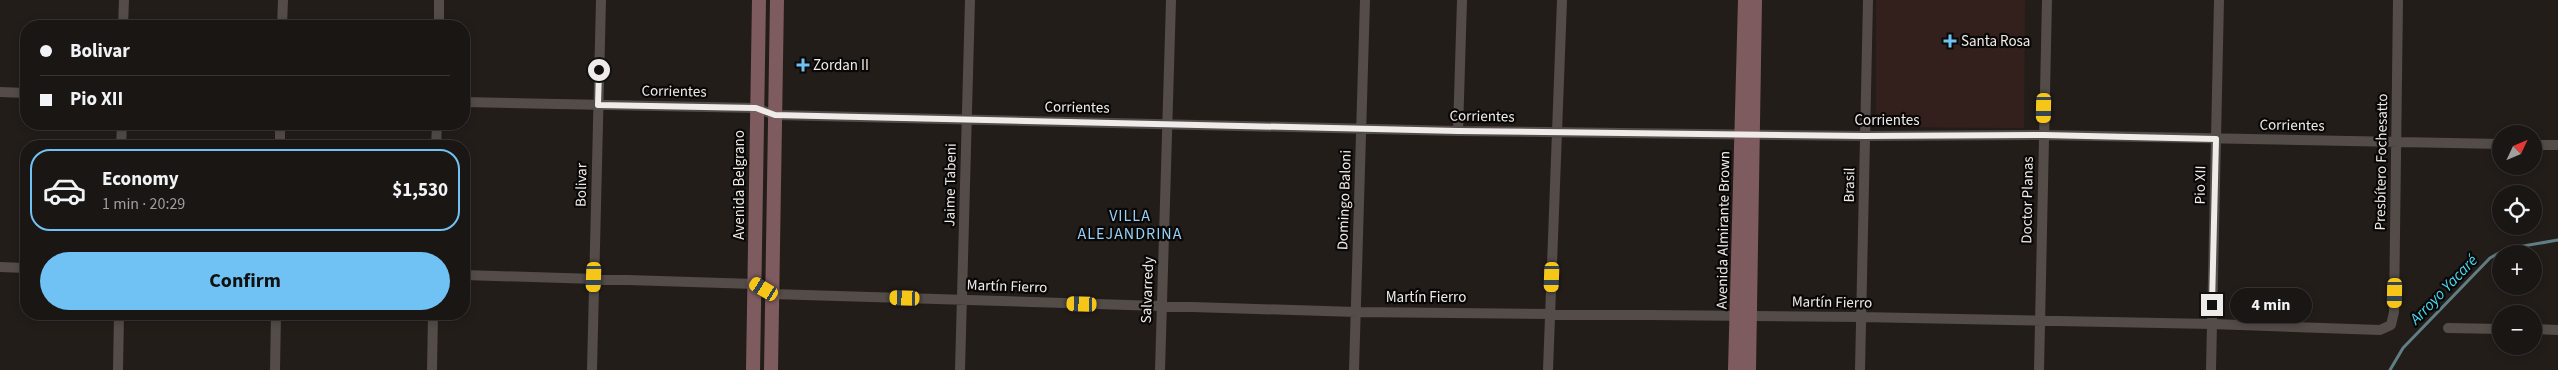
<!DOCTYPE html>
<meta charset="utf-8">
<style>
:root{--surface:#1a1614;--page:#231f1d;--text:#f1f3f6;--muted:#9f9fa0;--line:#383534;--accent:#70c2f4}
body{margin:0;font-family:"Source Sans 3",sans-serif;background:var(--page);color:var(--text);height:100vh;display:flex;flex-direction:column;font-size:19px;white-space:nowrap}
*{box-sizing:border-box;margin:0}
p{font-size:16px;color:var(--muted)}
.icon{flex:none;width:28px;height:28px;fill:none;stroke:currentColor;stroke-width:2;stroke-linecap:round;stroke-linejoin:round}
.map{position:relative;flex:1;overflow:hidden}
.side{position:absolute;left:20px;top:140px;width:450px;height:180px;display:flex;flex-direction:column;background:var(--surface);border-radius:20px;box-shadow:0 2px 8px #0003,0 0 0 1px var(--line)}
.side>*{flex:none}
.guide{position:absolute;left:20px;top:20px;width:450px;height:110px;border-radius:20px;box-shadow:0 2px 8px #0003,0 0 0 1px var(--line);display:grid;align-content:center;height:110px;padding:0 20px;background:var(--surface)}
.needle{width:32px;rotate:46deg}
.buttons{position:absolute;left:2492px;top:125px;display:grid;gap:10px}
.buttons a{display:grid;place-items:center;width:50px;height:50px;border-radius:50%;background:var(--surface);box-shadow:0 2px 8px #0003,0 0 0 1px var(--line);font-size:25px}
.end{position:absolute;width:22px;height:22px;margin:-11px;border:6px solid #efebe9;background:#111;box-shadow:0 0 0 2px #111}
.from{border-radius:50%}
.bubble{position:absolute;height:35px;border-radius:18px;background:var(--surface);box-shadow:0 2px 8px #0003,0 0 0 1px var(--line);font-size:16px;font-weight:700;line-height:35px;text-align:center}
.car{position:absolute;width:15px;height:30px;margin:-15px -8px;border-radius:6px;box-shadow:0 0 4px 1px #0007;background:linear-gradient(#f5c518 24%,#345 0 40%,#f5c518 0 76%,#345 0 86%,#f5c518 0)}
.guide b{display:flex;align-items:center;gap:18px;height:48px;font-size:19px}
.guide b+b{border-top:1px solid var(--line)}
.guide i{width:12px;height:12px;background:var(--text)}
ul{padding:9px 0 0;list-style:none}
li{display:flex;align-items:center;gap:15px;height:82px;margin:0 10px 8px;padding:0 10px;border:2px solid transparent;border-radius:20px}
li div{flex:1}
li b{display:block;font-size:19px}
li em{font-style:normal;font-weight:700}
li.current{border-color:var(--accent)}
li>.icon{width:45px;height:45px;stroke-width:1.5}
.cta{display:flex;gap:10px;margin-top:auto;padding:10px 20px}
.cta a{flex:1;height:58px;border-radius:30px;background:var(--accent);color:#111;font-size:20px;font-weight:700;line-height:58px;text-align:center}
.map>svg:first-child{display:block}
.medical{fill:#33201d}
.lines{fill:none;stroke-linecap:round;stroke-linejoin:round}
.stream{stroke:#617e84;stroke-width:3}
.street{stroke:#534c49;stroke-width:10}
.secondary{stroke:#7e5b5e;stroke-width:14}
.route{stroke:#efebe9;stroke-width:6}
.poi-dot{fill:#70c2f4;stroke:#0a0807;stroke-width:2}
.labels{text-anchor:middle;stroke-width:4.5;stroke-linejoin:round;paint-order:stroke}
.poi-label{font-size:15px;fill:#efebe9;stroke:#0a0807;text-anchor:start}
.street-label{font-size:15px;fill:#efebe9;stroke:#0a0807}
.neighbourhood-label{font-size:16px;letter-spacing:1px;fill:#97d1f7;stroke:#0a0807}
.water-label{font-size:16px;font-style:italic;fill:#4ad9f3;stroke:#0a0807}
</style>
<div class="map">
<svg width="2558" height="370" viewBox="0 0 2558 370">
<rect width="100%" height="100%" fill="#231d1a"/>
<path class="medical" d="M1876 0H2025L2024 128 1876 127Z"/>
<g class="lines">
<path class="stream" d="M2390 370 2403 348 2490 258 2506 249 2558 240"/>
<path class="street" d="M123 26 124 0
M282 26 283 0
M439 26V0
M0 92 26 93
M464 102 756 108 775 115 1458 131 1865 136 2044 135 2501 144
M1458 131 1462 0
M2534 145H2558
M121 146 122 124
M280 146V124
M436 146 437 124
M0 267 26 268
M464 275 755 284 772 294 1356 312 1861 317 2212 324 2380 330 2391 325 2394 312 2398 0
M2448 328 2501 329
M2534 329 2558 330
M118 370 119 314
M275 370 276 314
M432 370 433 314
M592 370 601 0
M960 370 970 0
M1160 370 1171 0
M1354 370 1365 0
M1548 370 1562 0
M1860 370 1868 0
M2039 370 2047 0
M2211 370 2219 0"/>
<path class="secondary" d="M753 370 759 0
M771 370 777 0
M1735 370 1745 0
M1749 370 1755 0"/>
</g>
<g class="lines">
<path class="route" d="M599 70 598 105 756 108 775 115 1458 131 1865 136 2044 135 2216 139 2212 305"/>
</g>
<g class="poi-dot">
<path d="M1947.5 33.5h5v5h5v5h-5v5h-5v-5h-5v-5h5z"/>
<path d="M800.5 57.5h5v5h5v5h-5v5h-5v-5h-5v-5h5z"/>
</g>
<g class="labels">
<g class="poi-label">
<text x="1961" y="46">Santa Rosa</text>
<text x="813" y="70">Zordan II</text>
</g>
<g class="street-label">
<text transform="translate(674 91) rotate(1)" y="5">Corrientes</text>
<text transform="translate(1077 107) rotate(1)" y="5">Corrientes</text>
<text transform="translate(1482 116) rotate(1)" y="5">Corrientes</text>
<text x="1887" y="125">Corrientes</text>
<text transform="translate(2292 125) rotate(1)" y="5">Corrientes</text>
<text transform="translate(2381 162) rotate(-89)" y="5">Presbítero Fochesatto</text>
<text transform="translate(581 185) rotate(-89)" y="5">Bolivar</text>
<text transform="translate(739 185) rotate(-90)" y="5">Avenida Belgrano</text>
<text transform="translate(950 185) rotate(-89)" y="5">Jaime Tabeni</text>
<text transform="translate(1849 185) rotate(-89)" y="5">Brasil</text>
<text transform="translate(2200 185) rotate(-89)" y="5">Pio XII</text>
<text transform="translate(1344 200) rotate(-88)" y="5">Domingo Baloni</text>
<text transform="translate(2027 200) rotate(-89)" y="5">Doctor Planas</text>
<text transform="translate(1723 230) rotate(-89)" y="5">Avenida Almirante Brown</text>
<text transform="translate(1007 286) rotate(2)" y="5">Martín Fierro</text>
<text transform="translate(1147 290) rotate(-88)" y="5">Salvarredy</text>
<text x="1426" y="302">Martín Fierro</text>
<text transform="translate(1832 302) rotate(1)" y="5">Martín Fierro</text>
</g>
<g class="neighbourhood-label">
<text x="1130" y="221">VILLA<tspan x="1130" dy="18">ALEJANDRINA</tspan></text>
</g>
<g class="water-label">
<text transform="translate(2443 289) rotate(-46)" y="6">Arroyo Yacaré</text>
</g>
</g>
</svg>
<div class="buttons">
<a><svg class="needle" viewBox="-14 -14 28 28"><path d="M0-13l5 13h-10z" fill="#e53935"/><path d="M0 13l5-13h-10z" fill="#9f9fa0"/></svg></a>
<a><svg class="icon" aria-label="locate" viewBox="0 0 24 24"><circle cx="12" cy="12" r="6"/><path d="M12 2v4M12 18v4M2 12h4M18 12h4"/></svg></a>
<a>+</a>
<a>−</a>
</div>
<i class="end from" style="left:599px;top:70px"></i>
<i class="end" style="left:2212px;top:305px"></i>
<div class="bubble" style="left:2230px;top:288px;width:82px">4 min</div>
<i class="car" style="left:2044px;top:108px;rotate:181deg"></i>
<i class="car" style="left:594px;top:277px;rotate:182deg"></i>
<i class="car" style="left:1552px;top:277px;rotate:182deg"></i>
<i class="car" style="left:764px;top:289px;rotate:301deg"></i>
<i class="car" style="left:2395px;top:293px;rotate:181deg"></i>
<i class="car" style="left:905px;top:298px;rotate:272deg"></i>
<i class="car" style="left:1082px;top:304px;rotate:272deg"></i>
<div class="guide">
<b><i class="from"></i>Bolivar</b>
<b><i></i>Pio XII</b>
</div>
<section class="side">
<ul>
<li class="current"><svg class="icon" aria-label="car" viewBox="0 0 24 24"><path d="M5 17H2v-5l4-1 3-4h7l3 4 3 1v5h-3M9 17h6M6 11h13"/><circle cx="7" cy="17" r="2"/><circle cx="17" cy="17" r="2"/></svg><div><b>Economy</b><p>1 min · 20:29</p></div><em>$1,530</em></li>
</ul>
<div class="cta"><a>Confirm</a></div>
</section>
</div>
